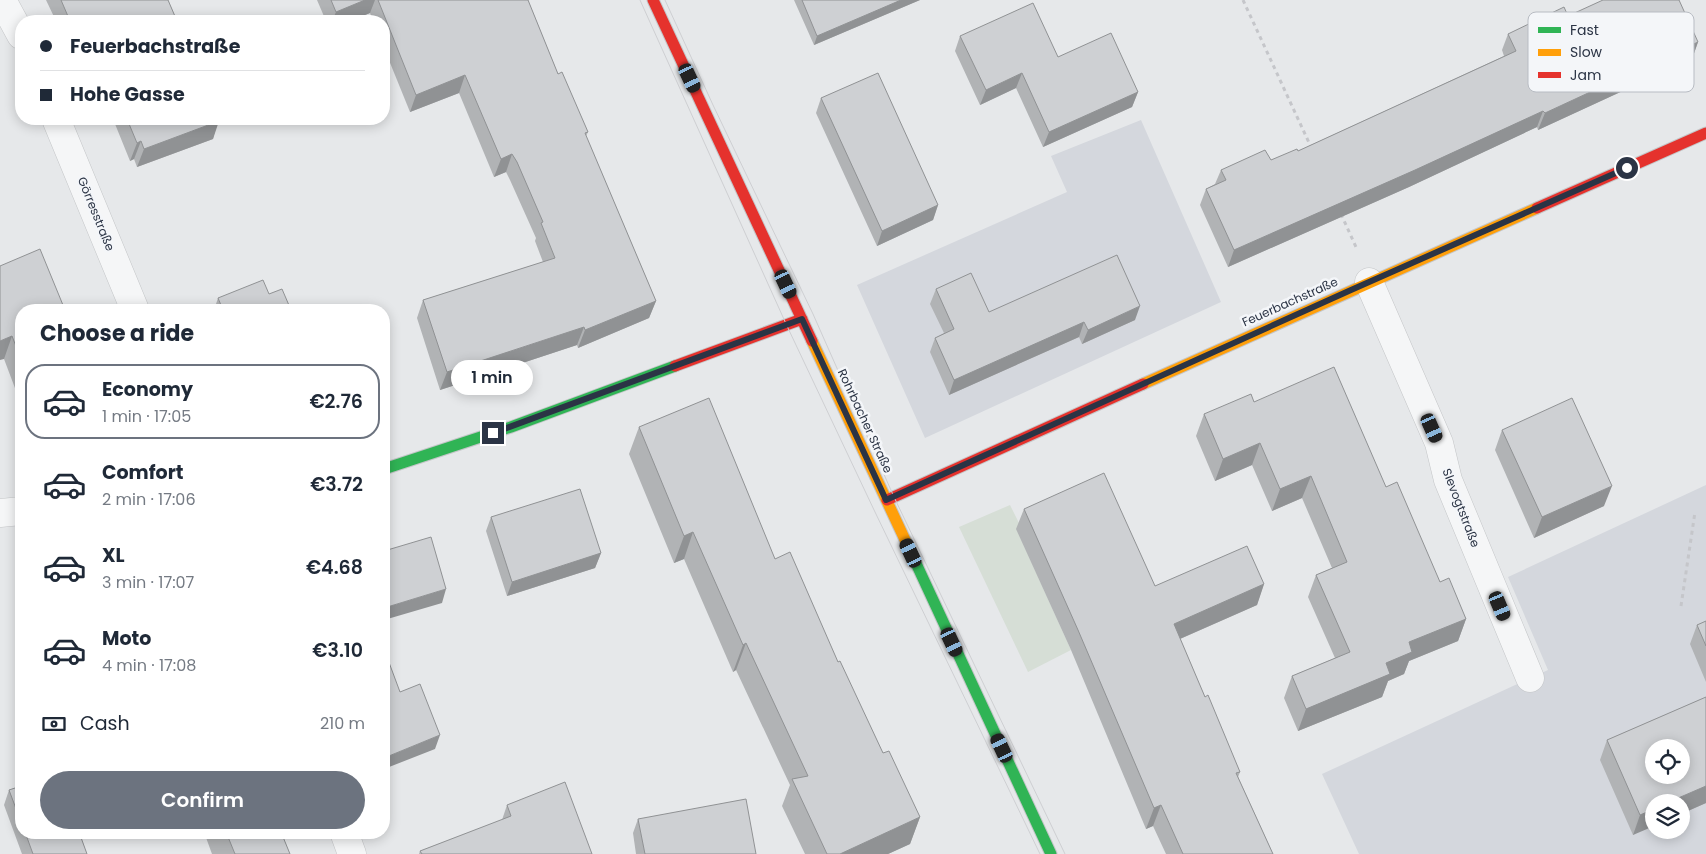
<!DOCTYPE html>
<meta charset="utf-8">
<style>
:root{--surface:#fff;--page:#f2f2f3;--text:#1f2937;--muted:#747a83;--line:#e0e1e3;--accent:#6c737f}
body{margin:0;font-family:Poppins,sans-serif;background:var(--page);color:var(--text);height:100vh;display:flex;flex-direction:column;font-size:19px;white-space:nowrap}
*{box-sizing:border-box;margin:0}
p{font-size:16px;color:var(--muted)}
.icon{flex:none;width:28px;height:28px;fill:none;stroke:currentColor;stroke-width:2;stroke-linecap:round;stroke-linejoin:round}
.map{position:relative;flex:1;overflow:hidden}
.side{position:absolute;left:15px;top:304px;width:375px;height:535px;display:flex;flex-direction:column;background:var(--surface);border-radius:20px;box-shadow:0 2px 12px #0003}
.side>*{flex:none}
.banner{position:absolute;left:15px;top:15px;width:375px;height:110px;border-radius:20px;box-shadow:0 2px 12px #0003;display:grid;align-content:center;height:110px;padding:0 25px;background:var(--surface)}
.buttons{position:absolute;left:1645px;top:739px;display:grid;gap:10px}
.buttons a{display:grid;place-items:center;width:45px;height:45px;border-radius:50%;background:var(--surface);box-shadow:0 2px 12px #0003;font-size:25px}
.end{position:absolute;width:22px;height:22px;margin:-11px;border:6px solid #2b3445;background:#fff;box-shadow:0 0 0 2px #fff}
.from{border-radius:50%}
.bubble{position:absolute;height:35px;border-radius:18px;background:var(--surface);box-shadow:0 2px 12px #0003;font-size:16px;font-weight:600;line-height:35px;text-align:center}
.car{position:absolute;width:15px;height:30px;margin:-15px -8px;border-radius:6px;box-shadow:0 0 4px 1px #0007;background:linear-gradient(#222 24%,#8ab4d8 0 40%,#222 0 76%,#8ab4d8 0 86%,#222 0)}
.banner b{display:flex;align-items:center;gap:18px;height:48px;font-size:19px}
.banner b+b{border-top:1px solid var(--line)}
.banner i{width:12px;height:12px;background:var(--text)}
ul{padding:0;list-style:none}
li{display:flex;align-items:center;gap:15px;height:75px;margin:0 10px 8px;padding:0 15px;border:2px solid transparent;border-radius:20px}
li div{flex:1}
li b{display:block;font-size:19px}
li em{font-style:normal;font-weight:600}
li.selected{border-color:var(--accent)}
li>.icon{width:45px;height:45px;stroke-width:1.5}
h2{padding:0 25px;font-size:22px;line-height:60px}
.pay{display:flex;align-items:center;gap:12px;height:55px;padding:0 25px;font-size:19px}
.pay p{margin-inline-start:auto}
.action{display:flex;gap:10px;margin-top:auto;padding:10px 25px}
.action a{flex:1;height:58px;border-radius:30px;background:var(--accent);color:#fff;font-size:20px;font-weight:600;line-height:58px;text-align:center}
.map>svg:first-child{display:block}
.built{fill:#d4d7dd;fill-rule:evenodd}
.green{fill:#d6ded6}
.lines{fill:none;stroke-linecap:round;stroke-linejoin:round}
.street-casing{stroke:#c4c6c8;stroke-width:29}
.fast-casing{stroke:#c4c6c8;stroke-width:13}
.slow-casing{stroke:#c4c6c8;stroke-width:13}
.jam-casing{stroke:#c4c6c8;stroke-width:13}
.path{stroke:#c5c6ca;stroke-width:3;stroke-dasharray:4 4;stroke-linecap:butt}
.street{stroke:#f5f6f7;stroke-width:28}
.fast{stroke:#30b455;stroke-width:11}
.slow{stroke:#ff9f0a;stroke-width:11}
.jam{stroke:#e5322d;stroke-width:11}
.tram{stroke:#cecfd2;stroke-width:1}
.wall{fill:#b1b3b5}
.shaded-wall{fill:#909294}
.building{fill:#ced0d3;stroke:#909294;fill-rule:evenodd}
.route{stroke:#2b3445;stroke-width:6}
.labels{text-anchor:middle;stroke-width:5;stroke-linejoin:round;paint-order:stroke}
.street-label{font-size:12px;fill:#2b3445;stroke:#f4f6f9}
.key{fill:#f4f6f9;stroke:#b8bcc3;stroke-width:1}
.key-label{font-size:14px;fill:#2b3445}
</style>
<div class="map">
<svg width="1706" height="854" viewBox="0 0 1706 854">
<rect width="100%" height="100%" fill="#e6e8ea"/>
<path class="built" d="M1141 120 1221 302 925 438 857 285 1067 192 1051 156Z
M1706 485V854H1359L1322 774 1548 670 1508 577ZM1654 748H1681V775H1654ZM1654 802H1681V830H1654Z"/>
<path class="green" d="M1010 505 1021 527 1017 530 1071 650 1028 672 959 527Z"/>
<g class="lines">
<g class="street-casing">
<path id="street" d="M2 0 21 35
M56 119 135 310
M1369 282 1439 443 1448 480 1530 678
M0 513 21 511
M344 832 352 854"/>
</g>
<g class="fast-casing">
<path id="fast" d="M384 469 511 427 675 366
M914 559 1051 854"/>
</g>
<g class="slow-casing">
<path id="slow" d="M812 341 914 559
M1143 384 1537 208"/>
</g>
<g class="jam-casing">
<path id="jam" d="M653 0 812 341
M1537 208 1706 133
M675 366 802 319
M887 500 1143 384"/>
</g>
<path class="path" d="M1243 0 1311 147
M1341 214 1356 247
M1681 606 1695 512"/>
<use href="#street" class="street"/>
<use href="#fast" class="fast"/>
<use href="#slow" class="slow"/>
<use href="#jam" class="jam"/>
<path class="tram" d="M640 0 787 326 875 512 1040 854
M665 0 713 105 813 314 894 497 1065 854"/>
</g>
<path class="wall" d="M46 0H168L177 21H56Z
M317 0H528L558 74 588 132 586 136 656 301 649 318 578 348 577 345 440 390 417 318 423 300 543 262 535 241 536 238 510 180 506 172 494 177 459 93 410 112 384 48V21H373L370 13 350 21H326Z
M794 0H920L814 45Z
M1568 16 1698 42 1692 59 1538 130 1537 127 1409 187 1228 267 1200 205 1206 189 1215 184 1221 170 1271 160 1298 151 1504 56 1502 50 1508 34Z
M960 36 1058 57 1138 92 1132 107 1043 147 1016 88 980 105 955 51Z
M821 98 938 205 933 220 877 246 816 113Z
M113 119H218L213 139 137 167 134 159 130 161Z
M0 266 21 310V404L4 359Z
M936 289 989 312 1135 320 1082 344 1079 337 949 395 930 352 935 338 944 333 930 304Z
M269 294 291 310H214L218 298Z
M1254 402 1386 487 1440 582 1466 619 1458 641 1409 661 1404 674 1388 681 1382 697 1298 731 1284 698 1292 676 1335 658 1308 597 1316 575 1332 568 1302 498 1272 511 1252 465 1215 481 1196 436 1204 414Z
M639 427 775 559 838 662 883 753 920 817 910 844 888 854H805L782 806 790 785 736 670 733 672 684 559 674 563 629 454Z
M1502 430 1604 506 1534 538 1495 450Z
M1024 509 1155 586 1264 584 1257 605 1180 639 1205 697 1240 772 1238 777 1273 854H1166L1153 826 1146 829 1071 650 1016 529Z
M491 517 601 553 595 568 507 596 486 531Z
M1706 621V682L1690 644 1697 625Z
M1706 697V803L1681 814V802L1633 835 1600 760 1607 740Z
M21 786V832H79L87 854H22L4 805 9 790Z
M507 805 592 854H419L420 851 502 820Z
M638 819 756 854H636L633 833Z
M204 832H281L290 854H212Z"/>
<path class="shaded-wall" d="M365 0H375L370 13 350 21H332L336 12Z
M901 0H920L814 45 817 36Z
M1698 42 1692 59 1538 130 1545 113Z
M1022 73 1016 88 980 105 986 90Z
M465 75 459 93 410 112 416 95Z
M1138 92 1132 107 1043 147 1049 132Z
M1543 111 1537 127 1409 187 1228 267 1234 250Z
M219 121 213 139 137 167 144 149Z
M141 141 134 159 130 161 137 143Z
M512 154 506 172 494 177 501 159Z
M938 205 933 220 877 246 882 231Z
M656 301 649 318 578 348 585 330Z
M1140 306 1135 320 1082 344 1088 330Z
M1084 322 1079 337 949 395 954 380Z
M584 327 577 345 440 390 447 372Z
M12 336 4 359 0 360V341Z
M1260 443 1252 465 1215 481 1223 459Z
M1311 476 1302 498 1272 511 1280 489Z
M1612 486 1604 506 1534 538 1542 517Z
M693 532 684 559 674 563 684 536Z
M601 553 595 568 507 596 512 582Z
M1264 584 1257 605 1166 645 1174 624Z
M446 589 442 603 384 620V608Z
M1466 619 1458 641 1409 661 1404 674 1388 681 1382 697 1298 731 1306 709 1386 663 1409 642Z
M746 643 736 670 733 672 743 645Z
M440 735 435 749 384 769V758Z
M1706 786V803L1681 814V802H1669Z
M1161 805 1153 826 1146 829 1154 808Z
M1654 809V826L1633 835 1640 815Z
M920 817 910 844 888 854H840Z"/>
<path class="building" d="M61 0H168L177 21H70Z
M331 0H365L336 12Z
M378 0H528L558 74 562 72 588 132 585 133 656 301 585 330 584 327 447 372 423 300 555 258 541 223 543 222 517 162 512 154 501 159 465 75 416 95Z
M802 0H901L817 36Z
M1603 0H1679L1698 42 1545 113 1543 111 1415 170 1234 250 1206 189 1226 180 1221 170 1265 150 1271 160 1297 149 1298 151 1516 51 1508 34 1564 7 1568 16Z
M1033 3 1058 57 1111 33 1138 92 1049 132 1022 73 986 90 960 36Z
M878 73 938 205 882 231 821 98Z
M127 119H218L219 121 144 149 141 141 137 143Z
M40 249 65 310H21V359L12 336 0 341V266Z
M1117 255 1140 306 1088 330 1084 322 954 380 935 338 954 329 936 289 971 273 989 312Z
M263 280 269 294 282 289 291 310H223L218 298Z
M1334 367 1386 487 1397 482 1440 582 1449 578 1466 619 1409 642 1412 652 1386 663 1390 674 1306 709 1292 676 1350 652 1316 575 1347 562 1311 476 1280 489 1260 443 1223 459 1204 414 1251 394 1254 402Z
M709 398 775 559 790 552 838 662 840 661 883 753 889 751 920 817 840 854H827L792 779 808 776 746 643 743 645 693 532 684 536 639 427Z
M1572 398 1612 486 1542 517 1502 430Z
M1104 473 1155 586 1247 546 1264 584 1174 624 1205 697 1208 695 1240 772 1236 773 1273 854H1183L1161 805 1154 808 1078 630 1024 509Z
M580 489 601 553 512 582 491 517Z
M431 537 446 589 384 608V551Z
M1706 621V646L1697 625Z
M384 649 400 692 420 684 440 735 384 758Z
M1706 697V786L1669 802H1654V809L1640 815 1607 740ZM1654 748H1681V775H1654Z
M565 782 592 854H422L420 851 511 816 507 805Z
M21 786V822L9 790Z
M746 799 756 854H645L638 819Z
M25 832H79L87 854H33Z
M226 832H281L290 854H235Z"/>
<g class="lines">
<path class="route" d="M493 433 802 319 886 500 1351 290 1627 168"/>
</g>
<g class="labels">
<g class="street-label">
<text transform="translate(96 214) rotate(68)" y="4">Görresstraße</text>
<text transform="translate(1290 302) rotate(-24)" y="4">Feuerbachstraße</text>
<text transform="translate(865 421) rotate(65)" y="4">Rohrbacher Straße</text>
<text transform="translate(1461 508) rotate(69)" y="4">Slevogtstraße</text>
</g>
</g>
<rect x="1528" y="12" width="166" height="80" rx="8" class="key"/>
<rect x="1538" y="27" width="23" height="6" fill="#30b455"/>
<rect x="1538" y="49" width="23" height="7" fill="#ff9f0a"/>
<rect x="1538" y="72" width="23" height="6" fill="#e5322d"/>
<g class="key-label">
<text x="1570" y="35">Fast</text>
<text x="1570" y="57">Slow</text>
<text x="1570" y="80">Jam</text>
</g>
</svg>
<div class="buttons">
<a><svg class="icon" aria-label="locate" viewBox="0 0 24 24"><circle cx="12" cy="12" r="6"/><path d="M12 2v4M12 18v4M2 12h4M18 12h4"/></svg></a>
<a><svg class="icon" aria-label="layers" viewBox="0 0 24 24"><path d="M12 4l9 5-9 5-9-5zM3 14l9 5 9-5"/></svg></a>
</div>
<i class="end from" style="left:1627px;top:168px"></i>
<i class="end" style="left:493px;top:433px"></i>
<div class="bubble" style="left:451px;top:360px;width:82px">1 min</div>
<i class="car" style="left:690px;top:78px;rotate:155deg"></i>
<i class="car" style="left:786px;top:284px;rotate:155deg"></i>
<i class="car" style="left:1432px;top:428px;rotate:156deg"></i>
<i class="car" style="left:911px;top:553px;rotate:335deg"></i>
<i class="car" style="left:1500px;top:606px;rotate:157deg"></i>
<i class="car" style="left:952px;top:642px;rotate:155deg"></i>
<i class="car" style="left:1002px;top:748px;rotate:335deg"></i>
<div class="banner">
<b><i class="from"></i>Feuerbachstraße</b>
<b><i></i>Hohe Gasse</b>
</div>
<section class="side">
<h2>Choose a ride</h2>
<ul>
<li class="selected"><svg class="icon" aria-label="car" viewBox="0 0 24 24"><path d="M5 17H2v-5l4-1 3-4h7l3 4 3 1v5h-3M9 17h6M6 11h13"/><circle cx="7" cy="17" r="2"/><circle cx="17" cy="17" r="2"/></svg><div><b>Economy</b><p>1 min · 17:05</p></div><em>€2.76</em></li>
<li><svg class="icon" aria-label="car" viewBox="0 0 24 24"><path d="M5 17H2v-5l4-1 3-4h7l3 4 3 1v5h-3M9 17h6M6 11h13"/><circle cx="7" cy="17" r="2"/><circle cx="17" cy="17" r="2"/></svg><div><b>Comfort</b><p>2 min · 17:06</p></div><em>€3.72</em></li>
<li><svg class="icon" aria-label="car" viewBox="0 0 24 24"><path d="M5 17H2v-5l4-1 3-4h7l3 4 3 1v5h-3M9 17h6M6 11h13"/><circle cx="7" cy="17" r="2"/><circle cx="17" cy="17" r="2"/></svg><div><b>XL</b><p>3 min · 17:07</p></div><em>€4.68</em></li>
<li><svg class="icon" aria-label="car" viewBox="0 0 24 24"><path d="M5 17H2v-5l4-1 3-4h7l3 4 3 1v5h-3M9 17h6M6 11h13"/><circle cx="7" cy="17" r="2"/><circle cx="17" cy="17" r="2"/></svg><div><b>Moto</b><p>4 min · 17:08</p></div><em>€3.10</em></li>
</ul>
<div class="pay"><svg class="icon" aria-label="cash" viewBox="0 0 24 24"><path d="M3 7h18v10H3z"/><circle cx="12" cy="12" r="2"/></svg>Cash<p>210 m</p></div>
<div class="action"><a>Confirm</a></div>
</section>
</div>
